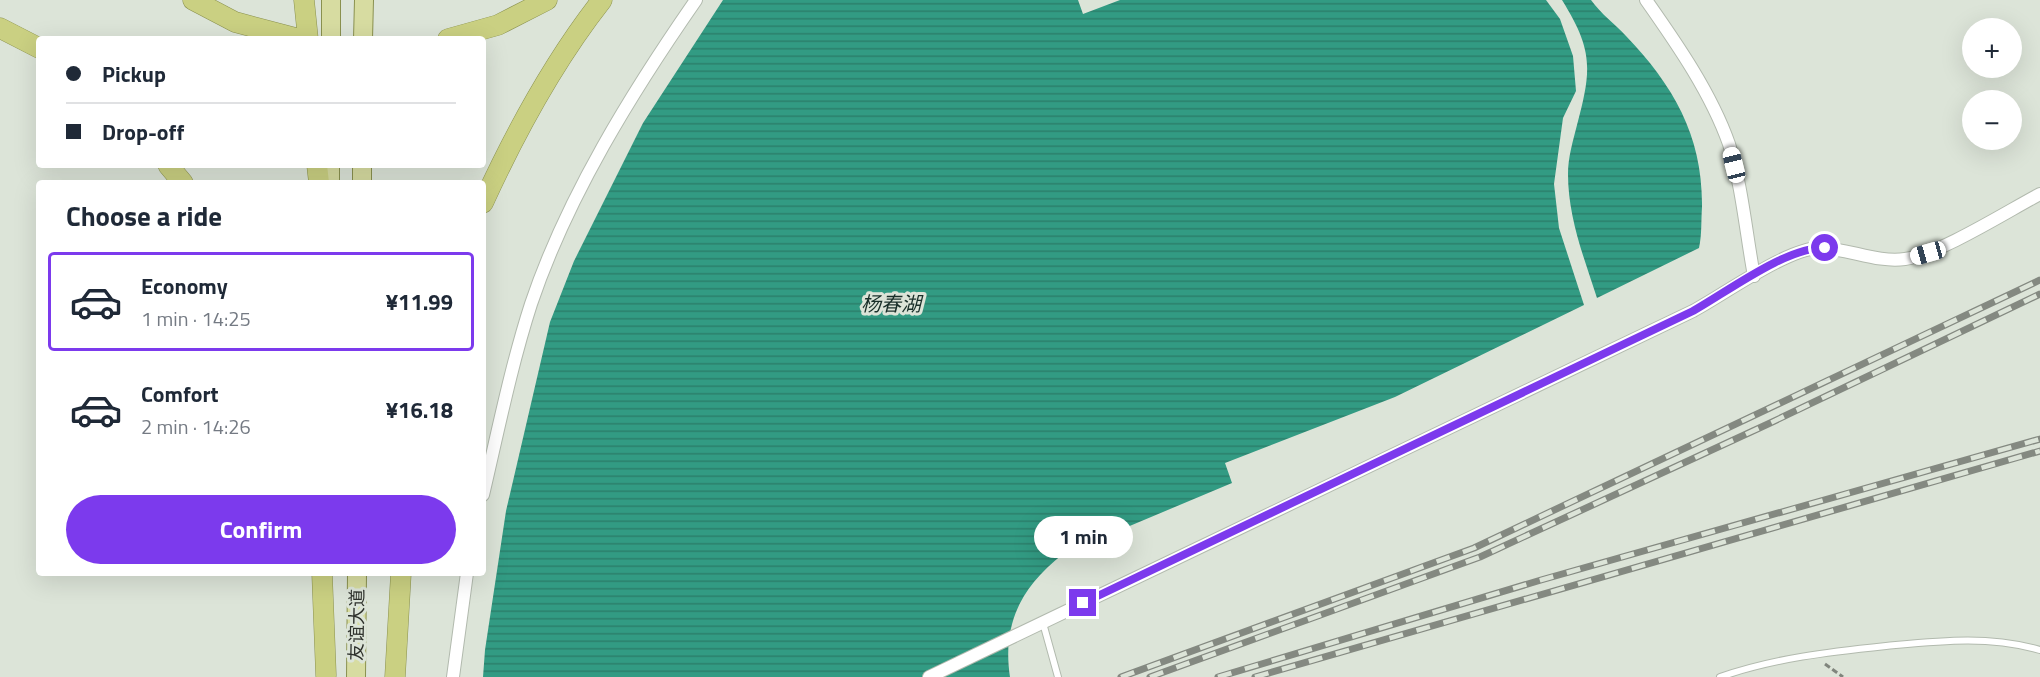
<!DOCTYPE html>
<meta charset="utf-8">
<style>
:root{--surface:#fff;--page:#f2f2f3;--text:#1f2937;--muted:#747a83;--line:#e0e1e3;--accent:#7c3aed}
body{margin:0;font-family:"Titillium Web","Noto Sans SC",sans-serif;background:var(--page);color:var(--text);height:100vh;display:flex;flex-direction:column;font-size:22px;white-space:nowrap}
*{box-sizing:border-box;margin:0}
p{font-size:20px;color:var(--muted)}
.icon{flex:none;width:33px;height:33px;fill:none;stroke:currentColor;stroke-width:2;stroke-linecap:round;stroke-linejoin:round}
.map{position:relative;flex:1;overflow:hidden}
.side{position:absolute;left:36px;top:180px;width:450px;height:396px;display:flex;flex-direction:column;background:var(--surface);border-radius:6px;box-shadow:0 6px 24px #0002}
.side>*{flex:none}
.top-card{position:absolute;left:36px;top:36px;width:450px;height:132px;border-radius:6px;box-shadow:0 6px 24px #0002;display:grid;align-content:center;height:132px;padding:0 30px;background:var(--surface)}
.tools{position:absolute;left:1962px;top:18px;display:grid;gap:12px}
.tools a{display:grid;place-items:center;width:60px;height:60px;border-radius:50%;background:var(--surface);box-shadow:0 6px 24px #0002;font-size:30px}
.end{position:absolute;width:27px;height:27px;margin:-14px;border:8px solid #7c3aed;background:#fff;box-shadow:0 0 0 3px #fff}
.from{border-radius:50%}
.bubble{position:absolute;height:42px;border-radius:21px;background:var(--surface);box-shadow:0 6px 24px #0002;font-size:20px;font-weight:700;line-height:42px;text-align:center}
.car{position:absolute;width:18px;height:36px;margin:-18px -9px;border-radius:8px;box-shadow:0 0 4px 2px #0007;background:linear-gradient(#fff 24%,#345 0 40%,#fff 0 76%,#345 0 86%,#fff 0)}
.top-card b{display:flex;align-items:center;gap:21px;height:57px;font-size:22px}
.top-card b+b{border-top:2px solid var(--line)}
.top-card i{width:15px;height:15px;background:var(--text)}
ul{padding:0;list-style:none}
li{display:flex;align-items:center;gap:18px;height:99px;margin:0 12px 9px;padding:0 18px;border:3px solid transparent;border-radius:6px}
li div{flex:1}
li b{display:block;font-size:22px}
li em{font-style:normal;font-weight:700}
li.selected{border-color:var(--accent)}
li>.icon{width:54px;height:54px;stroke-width:1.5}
h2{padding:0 30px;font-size:27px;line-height:72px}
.button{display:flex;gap:12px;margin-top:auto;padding:12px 30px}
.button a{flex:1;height:69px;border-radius:36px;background:var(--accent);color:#fff;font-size:24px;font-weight:700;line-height:69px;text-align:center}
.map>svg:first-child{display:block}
.water{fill:url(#water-rules)}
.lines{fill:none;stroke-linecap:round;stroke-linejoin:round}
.service-casing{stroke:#b2baae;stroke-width:8}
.minor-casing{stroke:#b2baae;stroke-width:14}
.primary-casing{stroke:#8a914f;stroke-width:20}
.trunk-casing{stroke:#8a914f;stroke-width:21}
.path{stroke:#80857d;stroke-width:3;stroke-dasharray:6 3;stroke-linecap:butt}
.service{stroke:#fff;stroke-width:6}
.minor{stroke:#fff;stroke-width:12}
.primary{stroke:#d7dca1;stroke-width:18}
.trunk{stroke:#cad082;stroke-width:20}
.rail-casing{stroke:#848981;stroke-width:7}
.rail{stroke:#dce4d8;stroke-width:4.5;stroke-dasharray:14;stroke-linecap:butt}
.route{stroke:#7c3aed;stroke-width:8}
.labels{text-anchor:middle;stroke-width:6;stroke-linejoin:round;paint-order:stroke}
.street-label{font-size:18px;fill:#2d302b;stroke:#dce4d8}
.water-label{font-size:20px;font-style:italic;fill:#192f29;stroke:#dce4d8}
</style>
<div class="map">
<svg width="2040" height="677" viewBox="0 0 2040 677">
<defs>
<pattern id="water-rules" width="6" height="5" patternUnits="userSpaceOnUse" patternTransform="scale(1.5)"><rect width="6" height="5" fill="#329b83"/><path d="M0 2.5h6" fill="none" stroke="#2b7f6b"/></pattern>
</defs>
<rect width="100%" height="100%" fill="#dce4d8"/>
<path class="water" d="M723 0H1078L1083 14 1120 0H1546L1560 19 1573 56 1576 91 1563 118 1554 184 1559 228 1584 305 1395 397 1225 463 1232 483 1063 554C1021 587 1002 624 1010 677H483L485 650 506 511 550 322 574 261 643 123Z
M1562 0H1591C1601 14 1615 24 1626 36 1674 86 1703 137 1702 207 1701 221 1702 235 1699 248L1597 298C1584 258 1568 217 1568 174 1568 157 1573 141 1577 125 1592 69 1593 50 1562 0Z"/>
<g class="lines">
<g class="service-casing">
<path id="service" d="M1043 623 1058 677
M1720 677C1775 658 1829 652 1886 646 1939 641 1988 635 2040 650"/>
</g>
<g class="minor-casing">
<path id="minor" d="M1646 0C1677 44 1711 93 1729 144 1742 186 1746 233 1754 276
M483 495C498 431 511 366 531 304 567 197 632 92 696 0
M453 677 467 573
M929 677 1693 311C1723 295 1788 248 1819 248 1848 248 1876 263 1905 259 1940 254 2006 212 2040 194"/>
</g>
<g class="primary-casing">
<path id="primary" d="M331 39V0
M363 39 364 0
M330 183V165
M362 183V165
M356 677 357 573"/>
</g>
<g class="trunk-casing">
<path id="trunk" d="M193 0 235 22 299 39
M304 0 308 39
M0 28 39 48
M448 39 498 25 547 0
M168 165 183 183
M317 165 319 183
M483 203C515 133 554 61 602 0
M322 573 326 675
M395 677 401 573"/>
</g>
<path class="path" d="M1825 664 1843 677"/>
<use href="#service" class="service"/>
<use href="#minor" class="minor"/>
<use href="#primary" class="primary"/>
<use href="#trunk" class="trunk"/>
<g class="rail-casing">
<path id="rail" d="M1121 677 1474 548 2040 280
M1150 677 1480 557 1768 424 2040 294
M1218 677 1541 580 2040 439
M1255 677 2040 451"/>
</g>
<use href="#rail" class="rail"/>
</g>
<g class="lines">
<path class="route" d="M1083 603 1693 311C1727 292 1788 246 1825 248"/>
</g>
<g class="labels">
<g class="street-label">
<text transform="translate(357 625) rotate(-89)" y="6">友谊大道</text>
</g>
<g class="water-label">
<text x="891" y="311">杨春湖</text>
</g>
</g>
</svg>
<div class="tools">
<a>+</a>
<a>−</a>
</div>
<i class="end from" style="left:1825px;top:248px"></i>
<i class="end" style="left:1083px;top:603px"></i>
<div class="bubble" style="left:1034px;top:516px;width:99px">1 min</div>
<i class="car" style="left:1734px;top:165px;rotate:346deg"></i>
<i class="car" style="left:1928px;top:253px;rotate:254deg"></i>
<div class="top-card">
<b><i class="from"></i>Pickup</b>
<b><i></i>Drop-off</b>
</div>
<section class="side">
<h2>Choose a ride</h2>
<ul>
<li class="selected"><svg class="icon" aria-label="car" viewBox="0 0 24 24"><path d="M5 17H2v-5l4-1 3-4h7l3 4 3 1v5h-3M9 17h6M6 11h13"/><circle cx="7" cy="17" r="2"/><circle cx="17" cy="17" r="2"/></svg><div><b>Economy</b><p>1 min · 14:25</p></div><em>¥11.99</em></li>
<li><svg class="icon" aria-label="car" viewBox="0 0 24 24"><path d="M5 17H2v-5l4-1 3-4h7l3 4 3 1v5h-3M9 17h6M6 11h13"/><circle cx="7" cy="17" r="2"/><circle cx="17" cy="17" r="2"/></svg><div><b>Comfort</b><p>2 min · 14:26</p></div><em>¥16.18</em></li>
</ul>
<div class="button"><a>Confirm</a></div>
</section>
</div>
